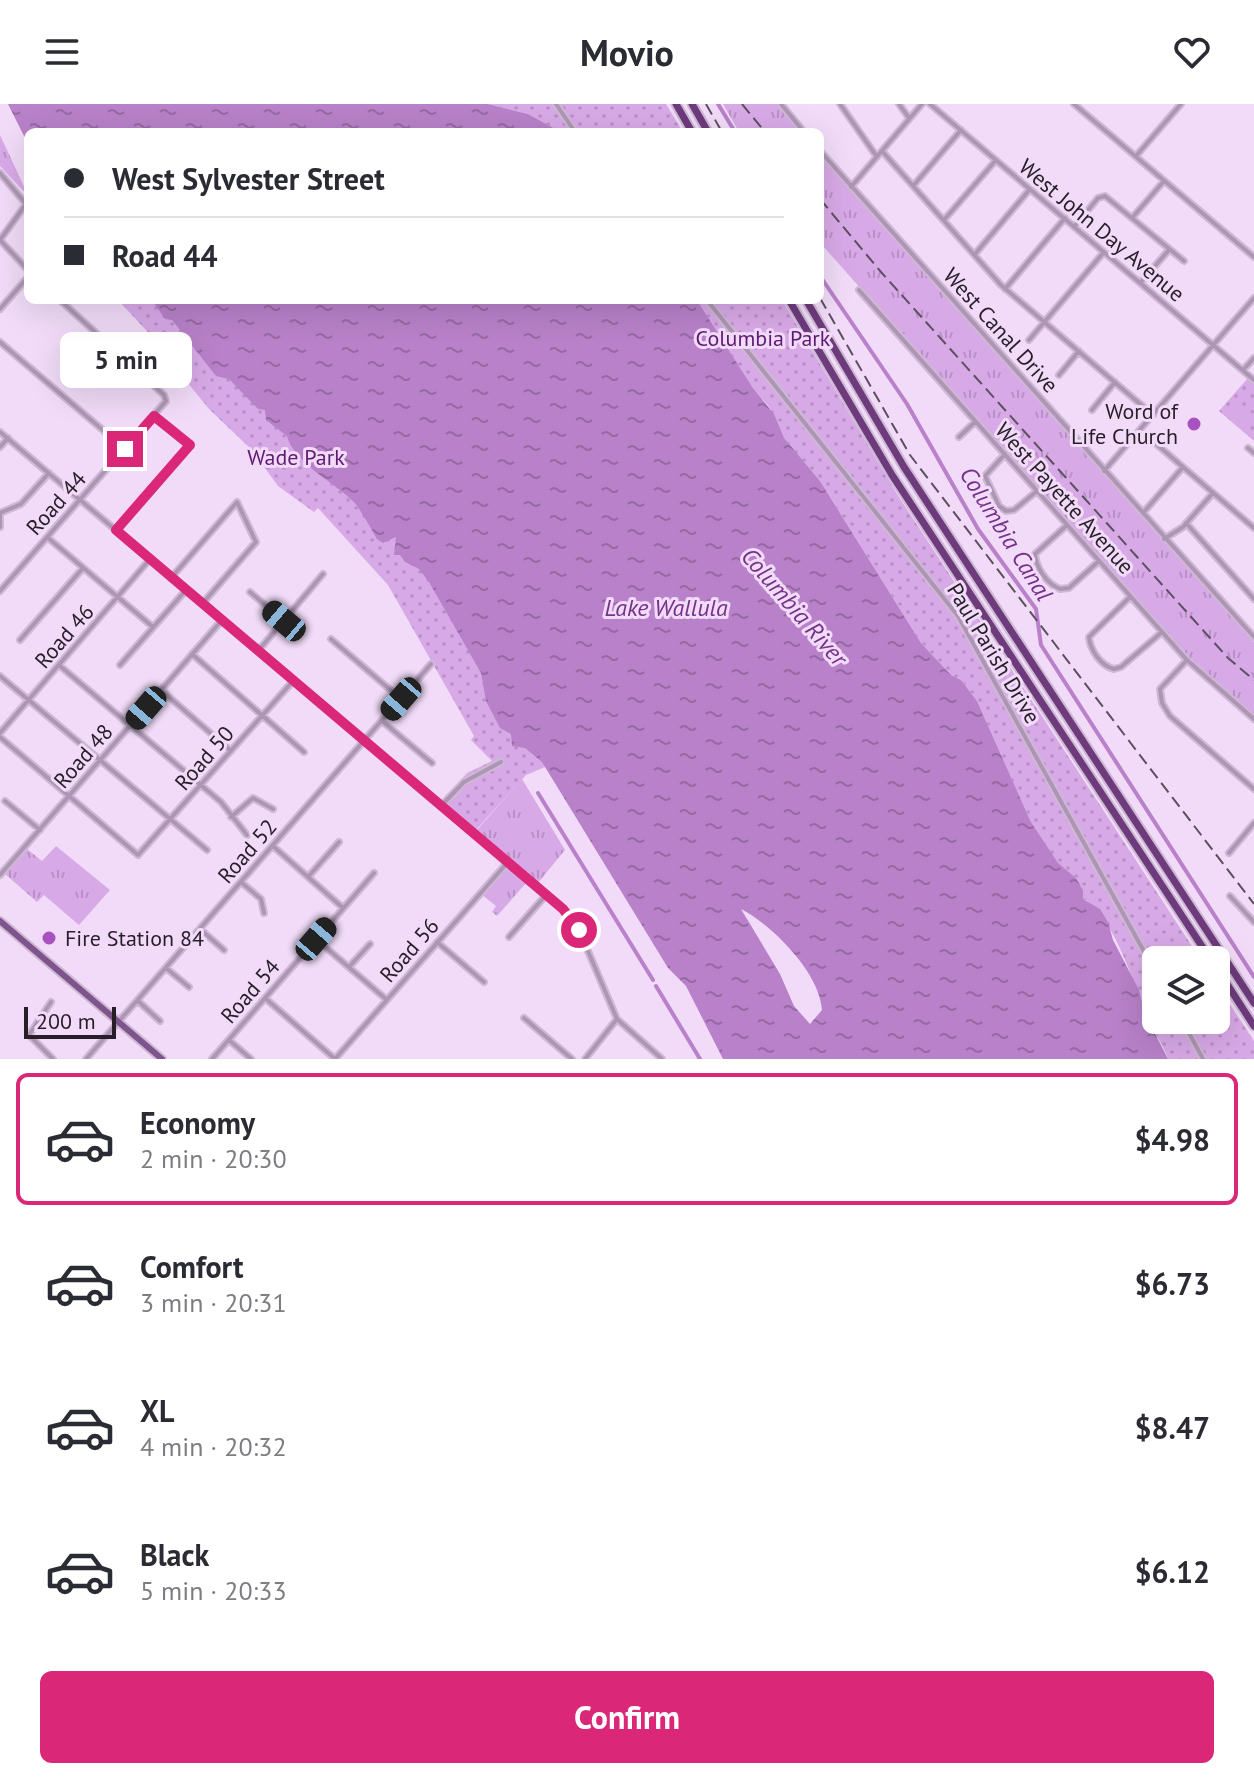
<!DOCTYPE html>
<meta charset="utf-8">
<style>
:root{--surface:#fff;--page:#f7f7f7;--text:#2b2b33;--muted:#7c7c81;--line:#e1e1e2;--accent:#db2777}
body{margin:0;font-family:"PT Sans",sans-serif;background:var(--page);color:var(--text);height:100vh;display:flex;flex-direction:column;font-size:30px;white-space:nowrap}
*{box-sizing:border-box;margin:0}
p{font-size:26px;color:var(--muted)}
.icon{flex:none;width:44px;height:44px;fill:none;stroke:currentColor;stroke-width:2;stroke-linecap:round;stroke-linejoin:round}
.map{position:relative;height:955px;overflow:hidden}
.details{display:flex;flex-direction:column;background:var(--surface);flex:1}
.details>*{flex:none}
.hud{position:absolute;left:24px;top:24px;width:800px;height:176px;border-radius:12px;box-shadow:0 8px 32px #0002;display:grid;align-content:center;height:176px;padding:0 40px;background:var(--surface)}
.buttons{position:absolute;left:1142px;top:842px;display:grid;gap:16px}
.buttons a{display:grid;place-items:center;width:88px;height:88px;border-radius:12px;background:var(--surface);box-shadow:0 8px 32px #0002;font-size:40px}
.scale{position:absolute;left:24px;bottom:20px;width:92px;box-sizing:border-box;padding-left:8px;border:4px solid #271e29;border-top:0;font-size:22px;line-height:28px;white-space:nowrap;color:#271e29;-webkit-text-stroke:6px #f1dbf8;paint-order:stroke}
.end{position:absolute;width:36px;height:36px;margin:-18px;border:10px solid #db2777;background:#fff;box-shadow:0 0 0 4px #fff}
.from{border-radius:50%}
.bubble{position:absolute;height:56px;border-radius:12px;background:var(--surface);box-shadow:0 8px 32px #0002;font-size:26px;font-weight:700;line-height:56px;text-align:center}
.car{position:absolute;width:24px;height:48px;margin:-24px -12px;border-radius:10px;box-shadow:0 0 6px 2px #0007;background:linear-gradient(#222 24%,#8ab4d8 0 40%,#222 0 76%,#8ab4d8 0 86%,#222 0)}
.hud b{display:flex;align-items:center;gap:28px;height:76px;font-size:30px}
.hud b+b{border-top:2px solid var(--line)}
.hud i{width:20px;height:20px;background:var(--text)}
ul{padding:14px 0 0;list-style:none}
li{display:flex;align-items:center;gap:24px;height:132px;margin:0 16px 12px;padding:0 24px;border:4px solid transparent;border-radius:12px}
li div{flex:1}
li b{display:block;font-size:30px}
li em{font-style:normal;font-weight:700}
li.selected{border-color:var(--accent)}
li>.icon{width:72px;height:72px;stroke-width:1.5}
.primary-button{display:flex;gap:16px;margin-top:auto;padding:16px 40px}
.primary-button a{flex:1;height:92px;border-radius:12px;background:var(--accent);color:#fff;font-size:32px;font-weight:700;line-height:92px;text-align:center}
header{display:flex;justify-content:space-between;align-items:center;height:104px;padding:0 40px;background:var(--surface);font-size:36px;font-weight:700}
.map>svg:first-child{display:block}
.grass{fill:url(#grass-tufts)}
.park{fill:url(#park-dots)}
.pitch{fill:#d8a9e7}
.water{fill:url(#water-ripples);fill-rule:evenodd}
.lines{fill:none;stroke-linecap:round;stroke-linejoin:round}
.canal{stroke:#b881c9;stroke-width:4}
.minor-casing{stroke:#cdb9d3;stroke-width:8}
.major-casing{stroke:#cdb9d3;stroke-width:10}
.highway-casing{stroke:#cdb9d3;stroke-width:11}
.minor{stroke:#ae95b5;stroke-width:4}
.major{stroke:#7f538c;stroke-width:6}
.highway{stroke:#6d3a7c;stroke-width:7}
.rail{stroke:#5c5060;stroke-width:2;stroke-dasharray:12 6;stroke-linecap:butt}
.route{stroke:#db2777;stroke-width:10}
.poi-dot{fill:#a852c0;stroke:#f1dbf8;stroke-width:3}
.labels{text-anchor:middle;stroke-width:6;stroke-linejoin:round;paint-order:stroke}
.street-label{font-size:22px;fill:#271e29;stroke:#f1dbf8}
.park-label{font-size:22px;fill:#5f1a72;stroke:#f1dbf8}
.poi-label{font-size:22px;fill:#271e29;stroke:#f1dbf8;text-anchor:end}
.water-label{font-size:24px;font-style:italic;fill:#753288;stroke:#f1dbf8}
</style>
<header><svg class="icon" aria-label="menu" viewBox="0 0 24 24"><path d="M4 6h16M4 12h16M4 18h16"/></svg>Movio<svg class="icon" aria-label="heart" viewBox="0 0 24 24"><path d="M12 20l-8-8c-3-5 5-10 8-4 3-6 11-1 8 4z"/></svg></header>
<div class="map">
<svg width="1254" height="955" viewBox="0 0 1254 955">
<defs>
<pattern id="grass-tufts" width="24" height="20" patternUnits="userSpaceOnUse" patternTransform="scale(2)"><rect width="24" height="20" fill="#d8a9e7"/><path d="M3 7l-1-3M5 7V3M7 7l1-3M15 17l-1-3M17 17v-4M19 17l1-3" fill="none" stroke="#b991c6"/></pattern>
<pattern id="park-dots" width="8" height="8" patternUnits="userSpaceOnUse" patternTransform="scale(2)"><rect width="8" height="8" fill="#d8a9e7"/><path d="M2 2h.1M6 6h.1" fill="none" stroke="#b991c6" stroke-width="1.8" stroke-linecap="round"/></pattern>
<pattern id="water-ripples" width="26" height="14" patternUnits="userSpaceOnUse" patternTransform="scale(2)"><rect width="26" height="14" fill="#b881c9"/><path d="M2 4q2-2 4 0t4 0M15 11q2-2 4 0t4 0" fill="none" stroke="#9669a3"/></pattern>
</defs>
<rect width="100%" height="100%" fill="#f1dbf8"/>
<path class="grass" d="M723 0H778L799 28H739Z
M0 31 28 91V92L0 62Z
M820 52 1254 538V613L1184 550 823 142 820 144Z
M522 675 565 746 537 780 476 727Z
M56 742 110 786 79 821 44 791 37 798 4 769 27 745 42 757Z
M507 761 527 778 497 812 492 808 496 802 481 790Z"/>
<path class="park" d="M488 0H666L683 28H561L528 10Z
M118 196H184L377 397 550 661 526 671 475 727 442 698 467 669 492 657 471 636 474 632 388 481 318 404 314 408 278 382 251 345 209 305 170 257 171 253Z
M697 196H782L897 390 1201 856H1156V916H1216V879L1254 937V955H1168C1163 939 1151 926 1146 911 1136 883 1111 807 1083 795V786L1076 774 1058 760 1031 718 977 597 961 576 951 571 921 539 820 377 783 334 770 304 753 284Z
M1248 274 1254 279V337L1219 307Z"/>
<path class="pitch" d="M1237 296 1254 311 1245 326 1226 310Z"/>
<path class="water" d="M8 0H488L528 10 561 28H28V40Z
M147 196H697L753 284 774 310 784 334 820 377 921 539 951 571 961 576 977 597 1031 718 1058 759 1076 774 1083 786V795L1100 805 1108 818 1113 836 1139 886 1145 910 1168 955H723L686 882 668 864 542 658 525 644 512 642 511 630 500 624 486 597 481 569 429 478 419 465 405 458 400 451H394L396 433 383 439 377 435C374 429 358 402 354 398 335 379 293 358 287 332L266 316 265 306 258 305 229 275 216 272 172 216 165 215 154 199ZM741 805C772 821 820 869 822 906L810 920 794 902 780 870Z"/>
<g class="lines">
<path class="canal" d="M718 0 735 28
M820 172 907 300 978 425 1036 505 1041 541 1254 873
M538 689 653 876
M656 882 700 955"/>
<g class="minor-casing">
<path id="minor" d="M556 0 575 28
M781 0 804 28
M840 0 877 53
M899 0 909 14
M930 0 1254 276
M1074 0 1254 153
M820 47 1254 533
M882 47 1001 181 1153 311
M1136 52 1181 0
M0 69 26 100 0 136
M913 82 961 26
M851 83 922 0
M1132 114 1164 77
M944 116 996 56
M1074 123 1098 94 1105 92 1184 157
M0 136 28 166
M975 150 1030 85
M1141 178 1168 147
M1005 185 1065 114
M859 186 1187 556 1254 615
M707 196 958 512 1156 869
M0 205 28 173
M1029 236 1104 148
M0 238 125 345
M1243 266 1254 254
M1059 271 1079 247
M1092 306 1115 278
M1140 326 1254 424
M0 328 563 805 579 826 617 915 662 955
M959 333 975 318
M0 343 8 334
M1248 344 1254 349
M1005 350 985 372 999 402 1006 407 1014 406 1037 387
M1104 367 1254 194
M0 409 21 400 49 369
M0 409V423
M1143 409 1183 363
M1186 419 1254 495
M1067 421 1035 450C1036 464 1047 480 1060 485L1069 484 1099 457
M116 426 190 341 154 312
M47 433 153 523
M1164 435 1183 423 1213 389
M171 474 237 398 256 438 202 500
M0 487 166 297 164 291 60 196
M250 488 284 517
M1130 493 1089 533C1090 546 1101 562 1114 565L1121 563 1162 528
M331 535 401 595
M20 536 83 464
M258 547 323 470
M192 550 304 648
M1187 556 1160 585 1162 599 1170 612 1254 685
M120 561 186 486
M60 562 221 698 247 731
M0 572 207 746
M161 586 231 647
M382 617 432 659
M0 629 150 455
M0 633 138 751 293 577
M5 697 40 726
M441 702 464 678 501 658
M231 713 253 694 273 705
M273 742 343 804
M1229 749 1254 719
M0 771 222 516
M308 773 339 738
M241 778 261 795 264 809
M1230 792 1254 818
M200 825 224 846
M509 833 546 791
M316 835 387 896
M437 838 484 878
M349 863 370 840
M166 864 189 883
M265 894 335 955
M138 897 160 917
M524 914 572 955
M1182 916 1203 955
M29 931 51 898
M29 931 53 955
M229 936 251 955
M86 955 431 560
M212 955 374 769
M335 955 508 758
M585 955 617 915"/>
</g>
<g class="major-casing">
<path id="major" d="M0 817 162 955"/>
</g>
<g class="highway-casing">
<path id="highway" d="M676 0 692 28
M692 0 708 28
M789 196 892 371 1211 856
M806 196 904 363 1254 899
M1216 863 1254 922"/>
</g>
<use href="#minor" class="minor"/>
<use href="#major" class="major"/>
<use href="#highway" class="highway"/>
<path class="rail" d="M706 0 722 28
M742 0 765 28
M820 95 881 168 1228 554 1254 576
M820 194 910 351 1254 800"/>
</g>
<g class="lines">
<path class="route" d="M125 345 154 312 190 341 116 426 563 805 579 826"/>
</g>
<g class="poi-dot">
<circle cx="1194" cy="320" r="8"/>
<circle cx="49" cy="834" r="8"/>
</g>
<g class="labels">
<g class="street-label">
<text transform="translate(1102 126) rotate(40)" y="8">West John Day Avenue</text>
<text transform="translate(1001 226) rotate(48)" y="8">West Canal Drive</text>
<text transform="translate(1065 394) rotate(48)" y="8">West Payette Avenue</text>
<text transform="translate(56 399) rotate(-48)" y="8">Road 44</text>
<text transform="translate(64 532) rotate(-49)" y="8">Road 46</text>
<text transform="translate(994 549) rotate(59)" y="8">Paul Parish Drive</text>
<text transform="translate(83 652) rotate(-49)" y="8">Road 48</text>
<text transform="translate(204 654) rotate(-49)" y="8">Road 50</text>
<text transform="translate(247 747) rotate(-49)" y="8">Road 52</text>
<text transform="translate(409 846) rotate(-49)" y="8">Road 56</text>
<text transform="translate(250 887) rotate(-49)" y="8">Road 54</text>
</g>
<g class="park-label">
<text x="763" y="242">Columbia Park</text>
<text x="296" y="361">Wade Park</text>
</g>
<g class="poi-label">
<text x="1178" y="315">Word of<tspan x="1178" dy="25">Life Church</tspan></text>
<text x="65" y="842" text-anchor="start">Fire Station 84</text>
</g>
<g class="water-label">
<text transform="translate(1006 430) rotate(58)" y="8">Columbia Canal</text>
<text transform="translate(794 503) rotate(49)" y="8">Columbia River</text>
<text x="666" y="512">Lake Wallula</text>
</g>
</g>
</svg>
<div class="buttons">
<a><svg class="icon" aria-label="layers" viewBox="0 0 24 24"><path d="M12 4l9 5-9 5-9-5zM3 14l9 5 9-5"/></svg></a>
</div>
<div class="scale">200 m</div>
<i class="end from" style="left:579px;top:826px"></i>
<i class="end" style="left:125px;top:345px"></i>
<div class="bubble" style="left:60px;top:228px;width:132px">5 min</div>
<i class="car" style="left:284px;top:517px;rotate:310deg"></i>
<i class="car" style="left:401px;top:595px;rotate:221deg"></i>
<i class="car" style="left:146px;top:604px;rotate:221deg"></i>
<i class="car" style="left:316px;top:835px;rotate:41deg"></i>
<div class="hud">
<b><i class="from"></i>West Sylvester Street</b>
<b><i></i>Road 44</b>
</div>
</div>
<section class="details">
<ul>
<li class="selected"><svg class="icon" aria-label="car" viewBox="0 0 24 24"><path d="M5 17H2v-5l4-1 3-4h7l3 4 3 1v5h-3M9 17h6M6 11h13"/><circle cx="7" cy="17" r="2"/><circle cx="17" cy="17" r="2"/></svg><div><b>Economy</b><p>2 min · 20:30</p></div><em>$4.98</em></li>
<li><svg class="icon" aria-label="car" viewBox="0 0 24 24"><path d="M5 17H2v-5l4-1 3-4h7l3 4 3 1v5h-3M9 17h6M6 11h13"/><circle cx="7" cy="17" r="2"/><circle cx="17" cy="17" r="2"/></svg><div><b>Comfort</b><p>3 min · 20:31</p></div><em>$6.73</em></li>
<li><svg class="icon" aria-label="car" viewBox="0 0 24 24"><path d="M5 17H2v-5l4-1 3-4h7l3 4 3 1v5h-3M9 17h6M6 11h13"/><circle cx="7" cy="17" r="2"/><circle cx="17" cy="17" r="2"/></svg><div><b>XL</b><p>4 min · 20:32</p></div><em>$8.47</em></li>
<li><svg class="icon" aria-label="car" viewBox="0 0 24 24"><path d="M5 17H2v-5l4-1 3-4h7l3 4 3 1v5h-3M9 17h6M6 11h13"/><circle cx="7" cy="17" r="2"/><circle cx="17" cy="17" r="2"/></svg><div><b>Black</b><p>5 min · 20:33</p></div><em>$6.12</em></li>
</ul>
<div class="primary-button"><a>Confirm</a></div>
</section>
